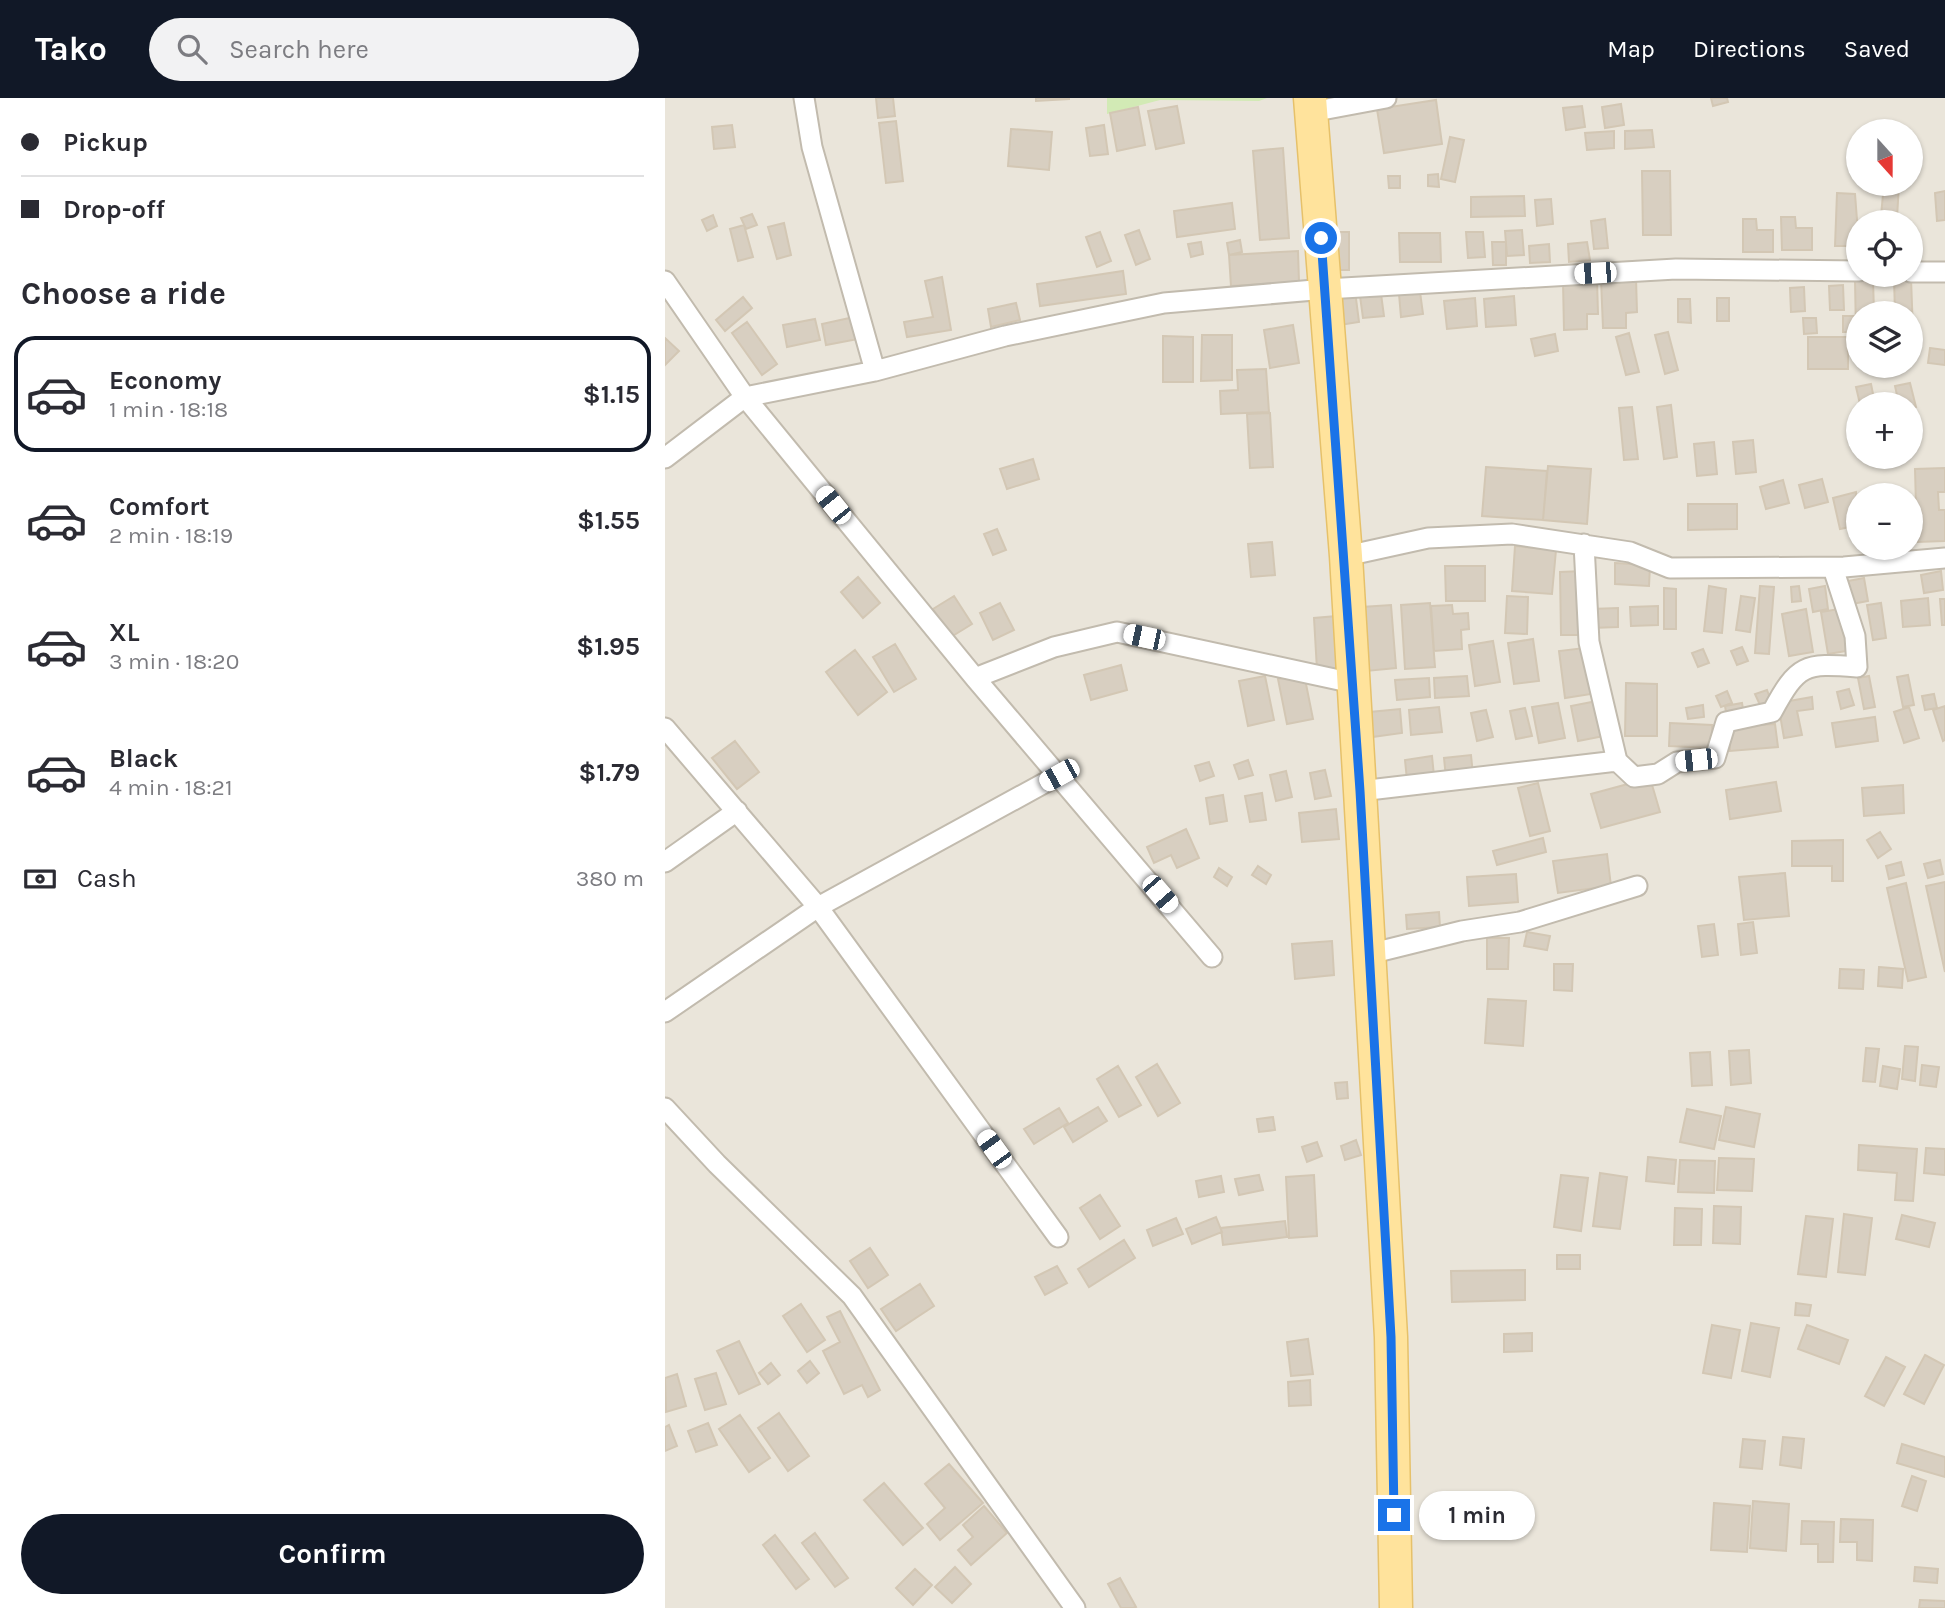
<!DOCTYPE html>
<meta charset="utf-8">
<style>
:root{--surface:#fff;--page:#f2f2f3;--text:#2b2b33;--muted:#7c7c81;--line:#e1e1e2;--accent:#111827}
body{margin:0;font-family:Karla,sans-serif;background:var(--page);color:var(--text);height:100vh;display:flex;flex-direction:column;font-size:26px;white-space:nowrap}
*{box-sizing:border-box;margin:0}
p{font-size:23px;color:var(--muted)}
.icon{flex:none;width:38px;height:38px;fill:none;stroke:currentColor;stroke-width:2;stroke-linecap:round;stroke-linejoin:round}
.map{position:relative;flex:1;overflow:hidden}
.panel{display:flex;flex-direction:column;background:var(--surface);width:665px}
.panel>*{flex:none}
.hud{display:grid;align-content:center;height:154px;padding:0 21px;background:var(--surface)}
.needle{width:46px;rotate:159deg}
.controls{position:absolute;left:1181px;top:21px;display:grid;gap:14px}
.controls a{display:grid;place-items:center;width:77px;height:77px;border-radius:50%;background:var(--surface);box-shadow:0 2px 5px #0004;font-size:35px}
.end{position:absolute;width:32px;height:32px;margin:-16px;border:9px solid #1a73e8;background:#fff;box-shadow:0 0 0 4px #fff}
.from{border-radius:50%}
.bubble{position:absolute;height:49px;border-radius:24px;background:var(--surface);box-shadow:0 2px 5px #0004;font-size:23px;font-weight:700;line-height:49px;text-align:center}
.car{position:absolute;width:21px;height:42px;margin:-21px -10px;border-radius:9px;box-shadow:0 0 5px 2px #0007;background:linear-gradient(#fff 24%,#345 0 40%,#fff 0 76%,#345 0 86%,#fff 0)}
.hud b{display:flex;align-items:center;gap:24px;height:66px;font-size:26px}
.hud b+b{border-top:2px solid var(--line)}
.hud i{width:18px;height:18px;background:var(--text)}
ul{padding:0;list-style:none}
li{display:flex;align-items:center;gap:21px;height:116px;margin:0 14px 10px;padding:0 7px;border:4px solid transparent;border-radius:21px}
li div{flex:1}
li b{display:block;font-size:26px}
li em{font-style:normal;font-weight:700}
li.current{border-color:var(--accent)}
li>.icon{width:63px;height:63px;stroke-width:1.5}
h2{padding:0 21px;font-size:32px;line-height:84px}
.pay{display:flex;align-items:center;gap:18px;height:77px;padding:0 21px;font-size:26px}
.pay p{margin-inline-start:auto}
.cta{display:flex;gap:14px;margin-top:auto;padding:14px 21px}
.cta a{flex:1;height:80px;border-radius:42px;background:var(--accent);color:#fff;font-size:28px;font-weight:700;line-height:80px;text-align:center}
header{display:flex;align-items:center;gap:42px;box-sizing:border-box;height:98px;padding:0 35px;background:var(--accent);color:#fff}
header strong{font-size:33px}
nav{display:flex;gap:38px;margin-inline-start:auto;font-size:24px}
.search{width:490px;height:63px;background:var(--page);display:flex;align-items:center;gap:18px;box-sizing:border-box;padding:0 24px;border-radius:38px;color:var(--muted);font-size:26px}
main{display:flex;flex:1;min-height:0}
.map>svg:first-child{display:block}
.residential{fill:#eae5da;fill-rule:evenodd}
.green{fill:#d2eab5}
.building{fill:#d8cfc1;stroke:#d3c7b4;stroke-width:2}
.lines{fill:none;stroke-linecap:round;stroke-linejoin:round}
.street-casing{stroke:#c2bbae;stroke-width:23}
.primary-casing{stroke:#e6c16a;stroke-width:35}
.street{stroke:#fff;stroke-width:19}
.primary{stroke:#ffe39c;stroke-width:32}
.route{stroke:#1a73e8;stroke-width:9}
</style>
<header>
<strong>Tako</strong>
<div class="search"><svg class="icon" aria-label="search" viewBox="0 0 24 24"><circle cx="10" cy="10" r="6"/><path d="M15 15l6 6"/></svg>Search here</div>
<nav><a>Map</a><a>Directions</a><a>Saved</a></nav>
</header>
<main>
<section class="panel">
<div class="hud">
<b><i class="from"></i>Pickup</b>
<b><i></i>Drop-off</b>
</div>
<h2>Choose a ride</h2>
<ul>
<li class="current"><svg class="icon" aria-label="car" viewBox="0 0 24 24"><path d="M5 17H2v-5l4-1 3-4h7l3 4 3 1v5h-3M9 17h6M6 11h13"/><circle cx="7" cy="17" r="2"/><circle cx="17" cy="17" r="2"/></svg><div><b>Economy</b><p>1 min · 18:18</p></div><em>$1.15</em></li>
<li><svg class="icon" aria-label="car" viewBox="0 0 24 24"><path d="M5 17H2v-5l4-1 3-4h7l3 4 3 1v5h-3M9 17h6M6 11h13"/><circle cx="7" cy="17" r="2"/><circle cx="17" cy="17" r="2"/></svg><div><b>Comfort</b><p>2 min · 18:19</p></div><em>$1.55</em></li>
<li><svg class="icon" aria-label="car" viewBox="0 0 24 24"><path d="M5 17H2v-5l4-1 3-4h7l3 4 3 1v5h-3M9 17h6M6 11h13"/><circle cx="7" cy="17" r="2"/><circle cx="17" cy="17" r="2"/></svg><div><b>XL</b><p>3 min · 18:20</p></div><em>$1.95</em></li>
<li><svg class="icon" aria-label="car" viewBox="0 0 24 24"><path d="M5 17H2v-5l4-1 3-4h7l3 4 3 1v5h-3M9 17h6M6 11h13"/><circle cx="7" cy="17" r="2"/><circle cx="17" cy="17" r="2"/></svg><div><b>Black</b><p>4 min · 18:21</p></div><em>$1.79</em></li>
</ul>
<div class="pay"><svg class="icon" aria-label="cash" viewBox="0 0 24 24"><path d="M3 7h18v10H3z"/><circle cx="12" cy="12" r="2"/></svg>Cash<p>380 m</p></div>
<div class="cta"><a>Confirm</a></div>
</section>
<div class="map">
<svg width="1280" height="1510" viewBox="0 0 1280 1510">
<rect width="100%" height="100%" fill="#f6f3ec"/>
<path class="residential" d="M0 0H1280V1510H0ZM1194 33H1246V86H1194ZM1194 124H1246V177H1194ZM1194 215H1246V268H1194ZM1194 306H1246V359H1194ZM1194 397H1246V450H1194Z"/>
<path class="green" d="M442 0H602L594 3 495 2 442 16Z"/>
<path class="building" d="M211 0H228L230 18 213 20Z
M371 0H404V1L371 3Z
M1046 0H1062L1063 4 1048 8Z
M771 2 777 46 719 55 712 11Z
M956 6 959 27 940 30 937 9Z
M512 8 519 45 491 51 483 13Z
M917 8 920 29 901 32 898 10Z
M473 9 480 47 452 53 445 15Z
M231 23 238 83 221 85 214 25Z
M67 27 70 49 49 51 47 29Z
M439 27 443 56 425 58 421 30Z
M346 31 387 34 384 72 343 68Z
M987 32 989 49 960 51V33Z
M949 33V50L922 52 920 35Z
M785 39 799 42 790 84 776 81Z
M618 50 624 140 595 142 588 53Z
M977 73H1005L1006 137H978Z
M773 76 774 89 763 88V77Z
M723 78H735V90H724Z
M1219 86H1234L1232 120 1216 118Z
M1280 93V122L1272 123 1270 95Z
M1172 95 1190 96 1194 148H1170Z
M859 98 860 118 806 119V99Z
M886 101 888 126 872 128 870 102Z
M567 105 570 131 512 139 509 113Z
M87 116 92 127 81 131 76 120Z
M48 117 52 128 42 133 37 122Z
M1116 119H1130L1131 130H1147V152H1117Z
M940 121 943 150 929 151 926 123Z
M1078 121H1091L1092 132H1108V154H1078Z
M119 125 126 157 112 161 103 129Z
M79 127 88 159 73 163 65 131Z
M474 132 485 161 471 167 460 137Z
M857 132 859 157 842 158 840 133Z
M435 134 446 163 432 169 421 139Z
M667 134H684V172H666Z
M801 134H818L820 159 803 160Z
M734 135H775L776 164H735Z
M575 142 577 154 564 157 562 145Z
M536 144 538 156 526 159 523 146Z
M827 144H841V167H828Z
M922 144 925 162 904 164 903 146Z
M884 146 885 164 865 165 864 148Z
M633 153 634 184 566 188 564 157Z
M458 173 461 196 375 208 372 186Z
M277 179 286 232 242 239 239 224 268 219 260 183Z
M971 180 972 214 961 215V230H938L936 181Z
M1229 180H1246L1248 234 1246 215H1230Z
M1208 181 1209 215H1194L1191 236 1190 182Z
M932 182 933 216H922V231L899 232 898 183Z
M1178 187 1179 212H1165L1164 188Z
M1139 189 1140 213 1126 214 1125 190Z
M690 193 694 224 674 227 671 196Z
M755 194 758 216 736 219 734 196Z
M716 196 719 218 698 220 695 198Z
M849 198 851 227 821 229 819 201Z
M78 199 87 210 60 233 51 222Z
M810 200 812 228 782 231 779 203Z
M1052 200H1064V223H1052Z
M1013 201H1025L1026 225 1013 224Z
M351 205 355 222 326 229 323 211Z
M1178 218H1190V234H1178Z
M189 219 193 241 161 247 157 226Z
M1138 220H1151L1152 235 1139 236Z
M150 221 155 242 122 249 118 227Z
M82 224 112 266 97 277 67 235Z
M628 227 634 265 605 270 599 232Z
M1003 234 1013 272 1000 276 990 237Z
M964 235 974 274 961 277 951 239Z
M890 236 893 253 870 258 866 241Z
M537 237H567V282L536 283Z
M498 238 528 239V284H498Z
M1143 239H1183V271H1143Z
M0 240 14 253 0 267Z
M1265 250 1280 252V267L1263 265Z
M601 271 604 314 556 316 555 293 573 292 572 272Z
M1245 285 1251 309 1246 310V306H1234L1230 288Z
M1206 286 1210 306H1195L1191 289Z
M1006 307 1012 359 999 361 992 309Z
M967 309 973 361 959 362 954 310Z
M605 315 608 369 585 370 582 316Z
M1088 342 1091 374 1071 376 1068 344Z
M1049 344 1052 376 1032 378 1029 346Z
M368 361 374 381 342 391 335 371Z
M883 368 926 371 922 426 878 422Z
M821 369 882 373 878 422 817 418Z
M1280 370V394H1273L1274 412H1280V443L1252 444 1250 371Z
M1157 381 1163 404 1140 410 1134 387Z
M1118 382 1124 405 1101 411 1095 389Z
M1191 394 1194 427 1175 431 1168 400Z
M1023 406H1072V431L1023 432Z
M332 431 341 452 328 457 319 436Z
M607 444 610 477 586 479 583 446Z
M850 448 891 452 887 496 847 493Z
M950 465 985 467 984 488 950 486Z
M780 468H820V503H781Z
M918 473 920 537H896L895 474Z
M1276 473 1278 492 1259 495 1256 477Z
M193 479 215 505 198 520 176 494Z
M1199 480 1203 503 1187 506 1183 483Z
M1044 488 1061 491 1057 535 1039 533Z
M1095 488 1109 489 1104 556 1090 555Z
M1134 488 1136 503 1127 504 1126 489Z
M1160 488 1163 511 1148 514 1144 491Z
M999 490 1011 491V531H999Z
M289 498 307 526 286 539 268 511Z
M842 498 863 499 862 536 840 535Z
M1076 498 1090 500 1085 534 1071 532Z
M1263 500 1265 527 1238 529 1236 503Z
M1275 501H1280V527H1277Z
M335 505 349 532 328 542 315 515Z
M765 505 770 569 740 571 736 507Z
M1216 505 1221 540 1208 542 1202 507Z
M726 507 731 570 701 573 697 509Z
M787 507 788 516 803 515 804 531 796 532 797 551 769 553 766 508Z
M993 508V527L966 528 965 509Z
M953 510V529L927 530 926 511Z
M1180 510 1187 552 1163 556 1156 514Z
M1141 511 1148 554 1124 558 1117 516Z
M697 516 676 570 652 572 649 520Z
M868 541 874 583 849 586 843 545Z
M828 543 835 584 810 588 804 547Z
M230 546 251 581 229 594 208 559Z
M1077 549 1083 563 1072 567 1066 553Z
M919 550 926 596 900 600 894 553Z
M1038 551 1044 565 1033 569 1027 555Z
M190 552 222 594 193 617 161 574Z
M456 567 462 592 426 602 419 577Z
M639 576 648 621 622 626 613 581Z
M1243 577 1249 607 1238 609 1232 579Z
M600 578 609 622 583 628 574 583Z
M802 578 804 598 770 600 769 580Z
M1204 578 1210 609 1199 611 1193 580Z
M764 580 765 599 732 602 730 582Z
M961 585 992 586V638H960Z
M1184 591 1189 607 1176 611 1172 594Z
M1102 592 1106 603 1095 607 1090 596Z
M1062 593 1067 605 1056 609 1051 598Z
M1269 596 1272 610 1260 612 1257 598Z
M1147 599 1148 611 1132 613 1137 637 1119 640 1113 605Z
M932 603 939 638 913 643 906 608Z
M893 605 900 640 874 645 867 609Z
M1077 605 1079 617 1062 620 1060 608Z
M1038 607 1039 619 1023 621 1021 610Z
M1280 608V642L1278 643 1268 612Z
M774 609 777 634 746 637 744 612Z
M1244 609 1254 640 1239 645 1229 614Z
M860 610 867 638 851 641 845 613Z
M735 611 737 635 707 639 705 614Z
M821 612 828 639 812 643 806 615Z
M1210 619 1213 643 1171 649 1167 625Z
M1005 625 1047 627V650L1004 648Z
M1110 626 1113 649 1065 653 1064 629Z
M70 643 94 674 72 691 47 660Z
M806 657 808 677 781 680 779 660Z
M767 658 769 678 742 682 740 662Z
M583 662 588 677 574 681 569 667Z
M544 664 549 678 535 683 530 668Z
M660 672 666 698 650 701 645 675Z
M621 673 627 699 611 703 605 677Z
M985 680 995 714 936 730 926 696Z
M1111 684 1116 713 1065 721 1061 692Z
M873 685 885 733 865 738 853 690Z
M1238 687 1239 715 1199 718 1197 690Z
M597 695 601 722 585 724 580 698Z
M558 697 562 723 545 726 541 700Z
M671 711 674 741 637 744 634 715Z
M521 731 534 760 512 770 506 757 489 765 482 749Z
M1215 734 1226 751 1213 760 1202 742Z
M878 740 881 754 832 767 828 753Z
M1178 742V783H1167V768H1127V743Z
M942 756 946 788 893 795 888 763Z
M1275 762 1278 776 1263 780 1259 766Z
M1236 764 1239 777 1224 781 1221 768Z
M593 768 606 777 601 786 587 777Z
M554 770 567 779 562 788 549 779Z
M1120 775 1124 818 1079 822 1074 779Z
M851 776 853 804 804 808 802 779Z
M1280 784V874L1261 788Z
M1241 785 1261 879 1243 883 1222 790Z
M774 814 775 829 742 831 741 817Z
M1088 824 1092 855 1076 857 1073 826Z
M1049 826 1053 857 1037 859 1033 828Z
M862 834 885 838 882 852 859 848Z
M822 840H844L843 871H822Z
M667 843 669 877 630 881 627 846Z
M889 866H908L907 893 889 892Z
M1214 869 1238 871 1237 890 1213 888Z
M1175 871 1199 872 1198 891 1174 890Z
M823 901 861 903 858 948 820 945Z
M1240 948 1253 949 1250 983 1237 981Z
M1201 950 1214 951 1210 984 1198 983Z
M1084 952 1086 985 1066 987 1064 953Z
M1045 954 1047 987 1027 988 1025 955Z
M492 966 515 1005 493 1018 471 979Z
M1257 967 1274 969 1271 989 1255 987Z
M453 968 476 1007 454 1019 432 981Z
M1218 968 1235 971 1232 991 1215 988Z
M682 984 683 1000 672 1001 670 985Z
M433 1009 442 1023 408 1044 399 1029Z
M1061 1009 1095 1016 1089 1049 1054 1042Z
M394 1010 403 1025 369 1046 359 1031Z
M1022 1011 1056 1018 1049 1051 1015 1044Z
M608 1019 610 1032 594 1034 592 1021Z
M691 1042 696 1057 680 1062 676 1048Z
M652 1044 657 1058 642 1064 637 1049Z
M1194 1047 1252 1051 1248 1103 1230 1102 1232 1075 1193 1072Z
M1261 1050 1280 1051V1077L1259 1075Z
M983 1059 1011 1062 1009 1086 981 1083Z
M1054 1060 1089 1061 1087 1093 1052 1092Z
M1015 1062 1050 1063 1049 1095 1013 1094Z
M935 1075 962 1079 955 1131 928 1128Z
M594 1077 598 1092 574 1097 570 1081Z
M649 1077 652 1138 624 1140 621 1079Z
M896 1077 923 1080 916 1133 889 1129Z
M556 1078 559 1094 534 1099 531 1083Z
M435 1097 455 1128 435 1141 415 1110Z
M1049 1108 1076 1109 1075 1146 1048 1145Z
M1010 1110 1037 1111 1036 1147H1009Z
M1179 1116 1207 1120 1200 1177 1173 1174Z
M1237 1117 1270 1125 1264 1149 1231 1141Z
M1141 1118 1168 1121 1161 1179 1133 1176Z
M551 1119 557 1134 527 1146 521 1131Z
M511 1120 518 1136 488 1148 482 1132Z
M620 1123 622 1139 558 1147 556 1130Z
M459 1142 470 1160 424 1189 413 1171Z
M205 1150 223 1177 203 1190 185 1163Z
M892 1157H915V1171H892Z
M392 1168 402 1185 380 1197 370 1179Z
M860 1172V1202L787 1204 786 1173Z
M255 1186 269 1208 231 1233 216 1211Z
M1131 1205 1146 1207 1144 1218 1130 1217Z
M136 1206 160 1242 142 1254 118 1218Z
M175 1213 215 1292 203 1299 197 1287 179 1296 158 1253 175 1244 162 1219Z
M1086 1225 1114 1230 1105 1279 1077 1273Z
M1047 1227 1075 1232 1066 1280 1038 1275Z
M1142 1227 1183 1242 1174 1266 1133 1251Z
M867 1235V1253L839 1254V1236Z
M643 1241 648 1276 626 1278 622 1244Z
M74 1243 95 1286 74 1296 52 1253Z
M1260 1257 1279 1267 1259 1306 1239 1296Z
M1221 1259 1240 1269 1219 1308 1200 1298Z
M145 1263 154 1275 142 1285 133 1273Z
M106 1265 115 1277 103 1286 94 1275Z
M51 1275 61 1306 40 1312 30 1281Z
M12 1276 21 1308 1 1314 0 1280Z
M645 1282 646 1307 624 1308 623 1284Z
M114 1315 144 1358 123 1373 93 1330Z
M75 1317 105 1360 84 1374 54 1331Z
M43 1325 52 1347 31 1354 23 1333Z
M4 1327 12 1348 0 1353V1329Z
M1118 1339 1139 1341 1136 1370 1115 1367Z
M1078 1341 1100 1343 1097 1371 1075 1369Z
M1237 1346 1280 1359V1379L1232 1365Z
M284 1366 318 1405 275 1442 262 1426 280 1410 260 1386Z
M1247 1378 1261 1383 1252 1413 1237 1408Z
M219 1385 258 1430 238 1447 199 1402Z
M1088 1403 1124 1406 1121 1453 1085 1450Z
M1049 1405 1085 1408 1082 1454 1046 1452Z
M319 1408 342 1435 306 1467 293 1452 308 1439 298 1427Z
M1176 1421 1208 1422 1207 1463 1192 1462V1444H1175Z
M1137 1423 1169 1424 1168 1464H1153V1446H1136Z
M150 1435 183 1480 170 1489 137 1445Z
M110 1437 144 1481 131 1491 98 1447Z
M290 1469 306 1486 287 1505 270 1489Z
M1250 1469 1273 1471 1272 1485 1249 1483Z
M250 1471 267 1487 248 1507 231 1490Z
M455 1480 471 1509 468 1510H456L443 1486Z
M1255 1502 1280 1503V1510H1254Z"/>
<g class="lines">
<g class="street-casing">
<path id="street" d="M139 0 147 49 210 273
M646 14 721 0
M1246 174H1280
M0 183 80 299 310 580 547 859
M0 360 80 299 210 273 340 238 499 205 661 191 1011 171 1194 173
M919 446 924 544 952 663
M681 458 763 440 847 436 965 454 1005 470 1179 469 1280 460
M310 580 389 549 452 534 688 585
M0 630 153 809 393 1139
M695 693 952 663 969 679 993 676 1012 664 1050 660 1061 624 1107 614C1133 566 1139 565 1192 569L1190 538 1168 470
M0 764 72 713
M704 856 797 833 855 824 972 788
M0 914 153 809 394 677
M0 1010 52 1066 187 1198 410 1510"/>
</g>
<g class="primary-casing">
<path id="primary" d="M645 0 681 458 695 693 726 1239 731 1510"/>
</g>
<use href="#street" class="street"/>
<use href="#primary" class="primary"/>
</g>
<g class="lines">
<path class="route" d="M656 140 695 693 726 1239 729 1417"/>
</g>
</svg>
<div class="controls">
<a><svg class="needle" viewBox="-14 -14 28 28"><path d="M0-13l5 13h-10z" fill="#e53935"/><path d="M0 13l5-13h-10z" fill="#7c7c81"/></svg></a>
<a><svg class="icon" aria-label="locate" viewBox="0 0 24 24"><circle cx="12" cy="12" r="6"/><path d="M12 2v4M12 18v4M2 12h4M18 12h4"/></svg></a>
<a><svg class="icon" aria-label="layers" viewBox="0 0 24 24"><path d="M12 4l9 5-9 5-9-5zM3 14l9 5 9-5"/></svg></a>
<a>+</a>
<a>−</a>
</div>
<i class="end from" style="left:656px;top:140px"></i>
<i class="end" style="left:729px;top:1417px"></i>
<div class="bubble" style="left:754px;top:1393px;width:116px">1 min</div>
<i class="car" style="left:930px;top:175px;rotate:267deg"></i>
<i class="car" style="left:168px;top:407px;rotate:321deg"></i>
<i class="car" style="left:479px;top:539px;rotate:282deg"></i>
<i class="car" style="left:1031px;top:662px;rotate:264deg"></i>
<i class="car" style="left:394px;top:677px;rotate:241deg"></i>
<i class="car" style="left:495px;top:796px;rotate:139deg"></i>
<i class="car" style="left:329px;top:1051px;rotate:324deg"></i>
</div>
</main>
